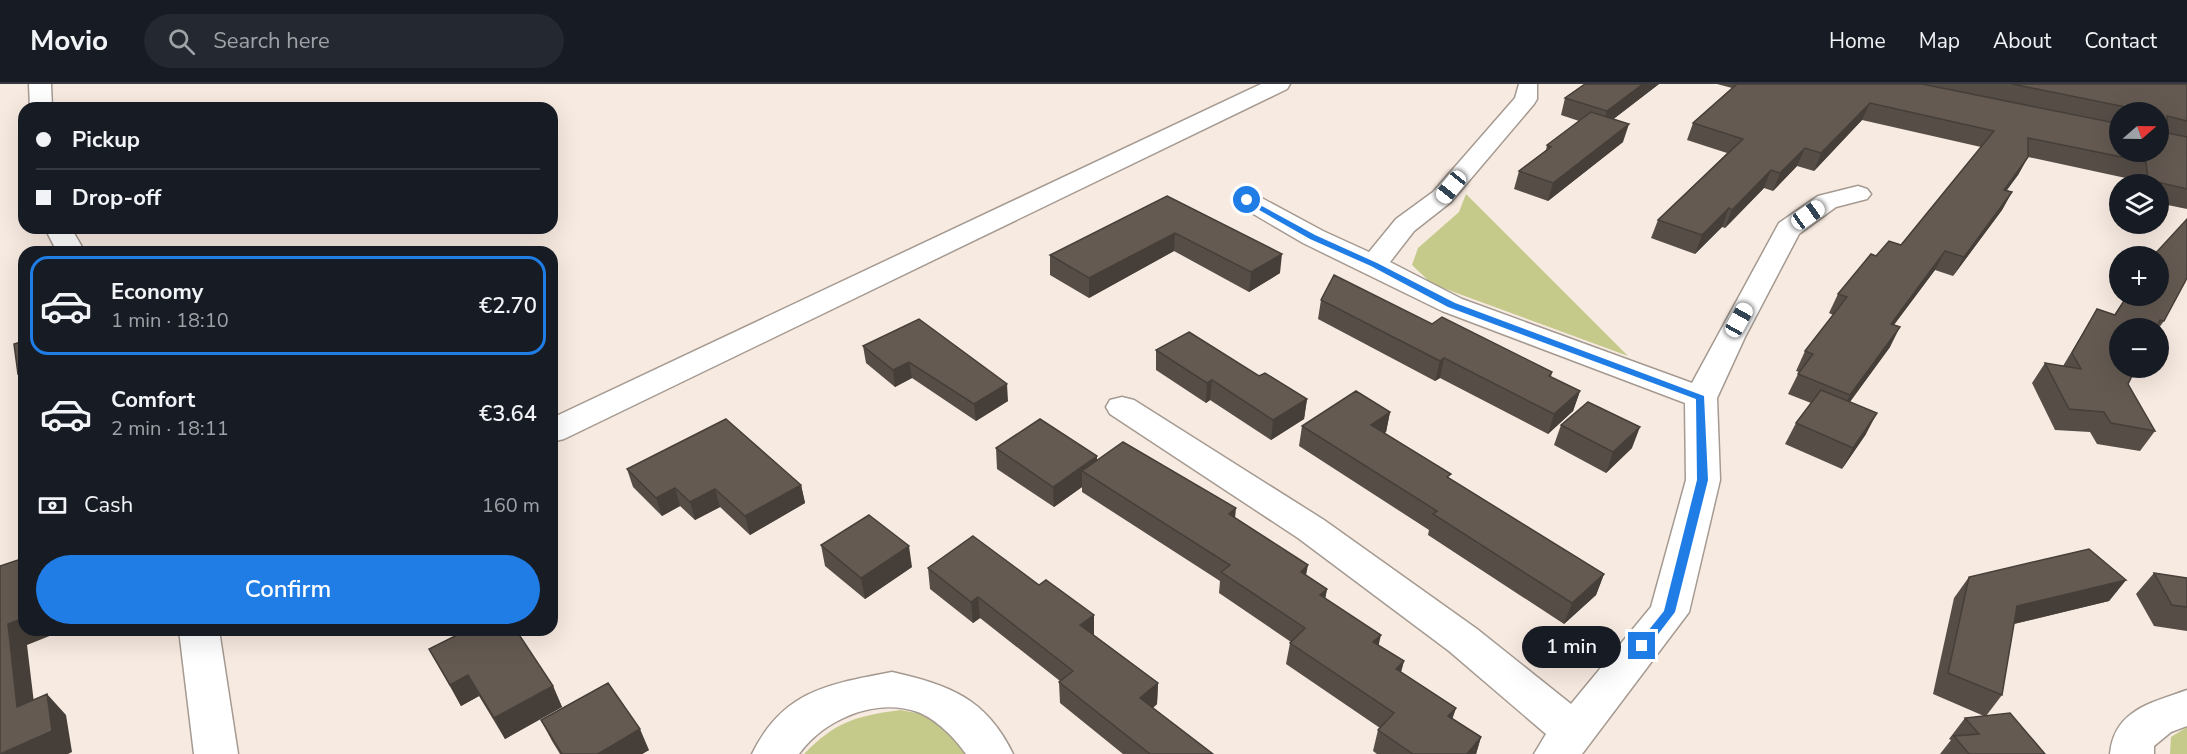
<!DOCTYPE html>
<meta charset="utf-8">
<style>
:root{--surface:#171b24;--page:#242831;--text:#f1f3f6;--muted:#9ea1a6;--line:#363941;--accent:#207de6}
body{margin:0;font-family:"Nunito Sans",sans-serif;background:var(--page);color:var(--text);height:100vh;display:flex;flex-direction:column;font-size:22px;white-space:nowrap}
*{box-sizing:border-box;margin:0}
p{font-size:20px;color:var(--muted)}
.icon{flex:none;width:33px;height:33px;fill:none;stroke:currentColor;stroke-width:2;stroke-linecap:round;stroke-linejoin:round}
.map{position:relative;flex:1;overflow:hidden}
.side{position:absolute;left:18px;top:162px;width:540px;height:390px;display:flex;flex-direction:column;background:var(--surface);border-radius:18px;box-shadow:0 6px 24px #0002}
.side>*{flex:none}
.banner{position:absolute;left:18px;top:18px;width:540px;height:132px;border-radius:18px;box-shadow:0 6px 24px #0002;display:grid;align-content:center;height:132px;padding:0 18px;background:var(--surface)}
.needle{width:39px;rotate:70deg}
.fabs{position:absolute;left:2109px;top:18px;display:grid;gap:12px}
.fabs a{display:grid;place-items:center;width:60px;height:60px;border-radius:50%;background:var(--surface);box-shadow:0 6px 24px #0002;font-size:30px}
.end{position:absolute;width:27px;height:27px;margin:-14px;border:8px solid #207de6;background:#fff;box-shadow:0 0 0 3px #fff}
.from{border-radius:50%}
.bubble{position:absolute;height:42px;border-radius:21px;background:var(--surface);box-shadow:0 6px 24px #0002;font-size:20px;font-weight:600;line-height:42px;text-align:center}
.car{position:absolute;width:18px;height:36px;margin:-18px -9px;border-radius:8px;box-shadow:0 0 4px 2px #0007;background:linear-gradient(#fff 24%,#345 0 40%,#fff 0 76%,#345 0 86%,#fff 0)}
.banner b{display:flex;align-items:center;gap:21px;height:57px;font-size:22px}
.banner b+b{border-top:2px solid var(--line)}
.banner i{width:15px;height:15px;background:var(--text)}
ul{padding:10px 0 0;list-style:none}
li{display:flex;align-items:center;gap:18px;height:99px;margin:0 12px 9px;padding:0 6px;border:3px solid transparent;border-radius:18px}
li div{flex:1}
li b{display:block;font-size:22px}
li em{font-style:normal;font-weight:600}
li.selected{border-color:var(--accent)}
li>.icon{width:54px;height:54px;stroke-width:1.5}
.pay{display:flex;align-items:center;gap:15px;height:66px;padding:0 18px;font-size:22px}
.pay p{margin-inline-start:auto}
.cta{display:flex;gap:12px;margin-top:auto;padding:12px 18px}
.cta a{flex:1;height:69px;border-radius:36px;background:var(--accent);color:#fff;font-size:24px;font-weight:600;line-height:69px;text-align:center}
header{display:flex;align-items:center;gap:36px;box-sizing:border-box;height:84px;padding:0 30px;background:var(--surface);border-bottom:2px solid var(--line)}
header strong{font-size:28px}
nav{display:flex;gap:33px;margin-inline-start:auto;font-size:21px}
.search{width:420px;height:54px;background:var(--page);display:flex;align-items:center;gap:15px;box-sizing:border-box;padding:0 21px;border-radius:33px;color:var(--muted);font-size:22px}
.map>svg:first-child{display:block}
.green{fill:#c5ca8b}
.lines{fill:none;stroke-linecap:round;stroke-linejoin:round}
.minor-casing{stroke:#a59a91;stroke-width:3}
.minor{fill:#fff;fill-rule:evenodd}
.wall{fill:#564d47;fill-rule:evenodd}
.shaded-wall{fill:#463f39}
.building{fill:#645a52;stroke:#463f39;stroke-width:1.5}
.route{fill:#207de6}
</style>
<header>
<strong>Movio</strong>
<div class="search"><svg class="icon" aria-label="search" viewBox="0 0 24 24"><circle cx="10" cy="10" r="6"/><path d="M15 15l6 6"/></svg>Search here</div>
<nav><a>Home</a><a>Map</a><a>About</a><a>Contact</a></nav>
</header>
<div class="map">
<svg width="2187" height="670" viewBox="0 0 2187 670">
<rect width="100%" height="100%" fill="#f7eae1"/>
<path class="green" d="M1466 110 1628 272 1432 200 1412 181 1418 164 1459 128Z
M900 626 945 634 977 670H804C835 638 856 632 900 626Z
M2187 643V670H2170L2171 653Z"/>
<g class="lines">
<g class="minor-casing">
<path id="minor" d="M29 0H51L52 24H30Z
M1261 0H1290L1287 5 564 355 552 358V334Z
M1519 0H1537V15L1534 20 1451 118 1414 147 1390 178 1462 215 1692 299 1779 139 1818 112 1858 102 1867 105 1871 110 1867 115 1836 123 1799 150 1745 253 1717 314 1720 396 1689 528 1582 670H1534L1546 650 1449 567 1298 454 1110 330 1106 323 1110 316 1122 313 1134 316 1324 436 1477 545 1571 620 1651 523 1686 396 1685 319 1442 227 1303 159 1238 121 1234 116 1238 111 1247 108 1256 111 1323 147 1369 168 1396 135 1433 108 1515 14Z
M45 144H71L85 168H57Z
M179 546H219L238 670H194Z
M892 588C949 601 986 614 1013 670H966C955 654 936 635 918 628 876 613 824 635 799 670H752C783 606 830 600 892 588Z
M2187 606V642L2171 648 2154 662V670H2110C2114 626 2151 619 2187 606Z"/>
</g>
<use href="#minor" class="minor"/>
</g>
<path class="wall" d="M1585 0H1659L1613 35 1623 58 1548 117 1514 105 1519 87 1546 66 1547 61 1579 37 1561 31 1565 14Z
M1717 0H2187V125L2158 119V100H2135V96L2028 73 2018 91 2006 106 2012 108 2002 126 1953 192 1935 186 1894 241 1890 263 1850 318 1866 350 1842 385 1785 360 1796 339 1811 319 1788 310 1799 288 1796 287 1805 267 1833 231 1829 229 1838 210 1876 172 1901 161 1981 63 1862 36 1814 87 1797 82 1773 107 1764 104 1725 144 1722 143 1695 170 1651 154 1658 136 1727 69 1687 56 1693 39 1732 4ZM2120 28H2158L2120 68Z
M1167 112 1280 189 1249 208 1174 167 1089 214 1050 191V171Z
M2186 197 2164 237 2158 245 2120 244 2128 300 2155 347 2140 367 2097 360 2090 348 2055 346 2032 299 2045 279 2063 282 2085 245 2097 225 2114 231 2127 212H2158Z
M1321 216 1432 240 1552 288 1551 293 1580 307 1573 327 1548 350 1440 294 1435 297 1318 235Z
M919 235 1008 317 976 337 912 294 895 303 866 279 863 262Z
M1156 266 1259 292 1307 315 1304 335 1271 356 1210 316 1206 319 1156 286Z
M1390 328 1386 348 1384 349 1450 395 1604 490 1596 511 1564 540 1428 451 1429 446 1299 362 1302 342Z
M1561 341 1632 364 1606 389 1554 361Z
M996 364 1097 376 1235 434 1306 491 1327 505 1325 515 1378 561 1404 577 1401 588 1456 624 1452 634 1481 653 1476 670H1377L1373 667 1378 646 1380 644 1286 580 1290 559 1291 558 1219 509 1220 497 1082 408V403L1054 423 997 385Z
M627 385 801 401 805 419 750 451 720 423 695 436 680 422 662 432 633 403Z
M821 461 912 483 865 515 825 482Z
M928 484 1094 551 1158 599 1157 620 1153 624 1213 670H1123L1060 619 1059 598 1060 597 980 534 973 539 930 505Z
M2154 489 2187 494V547L2154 542 2136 510Z
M1969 493 2126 496 2109 517 2014 540 2002 611 1986 632 2045 670H1940L1951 656 1949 655 1965 634 1984 632 1933 610 1954 514Z
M429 565 553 602 562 623 505 655 479 612 461 622Z
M541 636 649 666 642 670H560L552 657Z"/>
<path class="shaded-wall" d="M1643 0H1659L1602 44 1607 27Z
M1870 19 1862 36 1814 87 1821 69Z
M1629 40 1623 58 1548 117 1553 99Z
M1805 64 1797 82 1773 107 1780 89Z
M2028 73 2018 91 1994 124 2004 106Z
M1771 86 1764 104 1725 144 1732 126Z
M2012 108 2002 126 1953 192 1964 173Z
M1729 124 1722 143 1695 170 1702 151Z
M1175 149 1174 167 1089 214V194Z
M1945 167 1935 186 1880 259 1891 240Z
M1282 170 1280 189 1249 208 1251 188Z
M1900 243 1890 263 1840 331 1850 311Z
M1444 274 1440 294 1435 297 1440 277Z
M909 278 912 294 895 303 893 286Z
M24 288V299L18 290Z
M1212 296 1210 316 1206 319 1207 299Z
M1007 300 1008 317 976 337 974 320Z
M1580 307 1573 327 1548 350 1554 330Z
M1307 315 1304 335 1271 356 1273 336Z
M1390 328 1386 348 1367 361 1371 341Z
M1877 329 1866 350 1842 385 1853 364Z
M1640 343 1632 364 1606 389 1613 368Z
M1097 372V393L1082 387V403L1054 423 1053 403Z
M801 401 805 419 750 451 745 432Z
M675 404 680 422 662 432 656 414Z
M715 405 720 423 695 436 690 418Z
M1236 424 1234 445 1229 430Z
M909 462 912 483 865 515 861 494Z
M1308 481 1304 502 1301 488Z
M1604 490 1596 511 1564 540 1572 519Z
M2126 496 2109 517 2001 543 2017 522Z
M1327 505 1323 526 1320 511Z
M978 513 980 534 973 539 971 518Z
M1094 531V552L1080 541Z
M24 534V546H62V547L27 561 37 644 17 623 8 540Z
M1381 551 1376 572 1373 558Z
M1404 577 1398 598 1396 585Z
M468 591 479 612 461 622 450 601Z
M1158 599 1157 620 1140 635V614Z
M553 602 562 623 505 655 494 634Z
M47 610 66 631 72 668 68 670H0Z
M1456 624 1449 645 1448 632Z
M640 645 649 666 642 670H598Z
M1481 653 1476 670H1467Z"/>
<path class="building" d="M1585 0H1643L1607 27 1565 14Z
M1737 0H1922L2120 40V68H2158V28H2131V24L2012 0H2187V37L2167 32V49L2187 53V105L2148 96 2146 78 2028 54V73L2004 106 2012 108 1964 173 1945 167 1891 240 1900 243 1850 311 1798 290 1813 270 1805 267 1847 213 1838 210 1871 170 1876 172 1889 157 1901 161 1994 47 1870 19 1821 69 1805 64 1780 89 1771 86 1732 126 1729 124 1702 151 1658 136 1743 55 1693 39Z
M1591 28 1629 40 1553 99 1519 87 1551 63 1547 61Z
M1167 112 1282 170 1251 188 1175 149 1089 194 1050 171Z
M2187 135V194L2164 237 2160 236 2156 244H2120V284H2136L2128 300 2155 347 2111 339 2104 328 2069 325 2045 279 2081 285 2072 269 2097 225 2115 231 2127 212H2158V172H2153Z
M1334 191 1432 240 1442 233 1552 288 1549 292 1580 307 1554 330 1444 274 1440 277 1321 216Z
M919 235 1007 300 974 320 909 278 893 286 863 262Z
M1189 248 1259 292 1265 289 1307 315 1273 336 1212 296 1207 299 1156 266Z
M24 257V288L18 290 14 260Z
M1821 306 1877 329 1853 364 1796 339Z
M1356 307 1390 328 1371 341 1451 390 1447 393 1604 490 1572 519 1433 430 1437 427 1302 342Z
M1588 318 1640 343 1613 368 1561 341Z
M726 335 801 401 745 432 715 405 690 418 675 404 656 414 627 385Z
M1040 335 1097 372 1053 403 996 364Z
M1123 358 1236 424 1229 430 1308 481 1301 488 1327 505 1320 511 1381 551 1373 558 1404 577 1396 585 1456 624 1448 632 1481 653 1467 670H1413L1378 646 1394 629 1290 559 1305 544 1221 488 1230 481 1082 387Z
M869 431 909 462 861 494 821 461Z
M973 452 1039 501 1046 496 1094 531 1080 541 1158 599 1140 614 1213 670H1150L1059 598 1073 587 978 513 971 518 928 484Z
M2089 465 2126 496 2017 522 2002 611 1948 589 1969 493Z
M24 474V534L8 540 17 623 47 610 52 647 0 670V482Z
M2154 489 2187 494V523L2172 521Z
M467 546H516L553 602 494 634 468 591 450 601 429 565Z
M608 599 640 645 598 670H562L541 636Z
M2010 629 2045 670H1969L1954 652 1979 650 1965 634Z"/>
<path class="route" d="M1247 114 1315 151 1377 179 1455 219 1704 312 1708 396 1675 528 1646 566 1642 567 1636 562 1664 527 1697 396 1696 315 1448 223 1371 182 1310 155 1245 118Z"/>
</svg>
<div class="fabs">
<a><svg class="needle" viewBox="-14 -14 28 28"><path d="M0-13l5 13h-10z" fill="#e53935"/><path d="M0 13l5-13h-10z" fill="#9ea1a6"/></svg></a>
<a><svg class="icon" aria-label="layers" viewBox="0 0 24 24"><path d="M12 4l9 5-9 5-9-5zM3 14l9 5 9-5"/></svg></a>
<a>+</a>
<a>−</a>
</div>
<i class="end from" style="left:1247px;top:116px"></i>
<i class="end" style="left:1642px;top:562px"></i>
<div class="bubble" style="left:1522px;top:542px;width:99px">1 min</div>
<i class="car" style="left:1451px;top:103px;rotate:219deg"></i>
<i class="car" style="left:1808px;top:131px;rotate:55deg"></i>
<i class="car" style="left:1739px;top:236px;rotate:29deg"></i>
<div class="banner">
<b><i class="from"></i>Pickup</b>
<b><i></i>Drop-off</b>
</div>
<section class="side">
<ul>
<li class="selected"><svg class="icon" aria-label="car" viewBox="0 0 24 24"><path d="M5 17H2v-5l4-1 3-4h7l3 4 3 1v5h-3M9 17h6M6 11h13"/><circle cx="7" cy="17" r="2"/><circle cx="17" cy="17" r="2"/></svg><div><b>Economy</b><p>1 min · 18:10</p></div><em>€2.70</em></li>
<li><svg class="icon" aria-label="car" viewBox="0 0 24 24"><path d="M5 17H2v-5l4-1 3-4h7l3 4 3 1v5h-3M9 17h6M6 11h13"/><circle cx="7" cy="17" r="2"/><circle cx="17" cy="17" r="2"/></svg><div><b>Comfort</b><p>2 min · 18:11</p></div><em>€3.64</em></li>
</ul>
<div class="pay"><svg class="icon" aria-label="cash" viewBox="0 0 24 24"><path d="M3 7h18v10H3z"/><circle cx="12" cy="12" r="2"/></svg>Cash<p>160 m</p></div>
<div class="cta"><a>Confirm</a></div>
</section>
</div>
